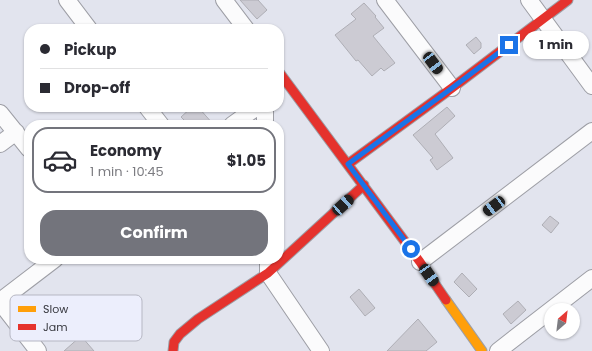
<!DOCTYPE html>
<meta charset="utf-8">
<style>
:root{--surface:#fff;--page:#f2f2f3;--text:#2b2b33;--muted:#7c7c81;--line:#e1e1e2;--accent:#73747c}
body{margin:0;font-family:Poppins,sans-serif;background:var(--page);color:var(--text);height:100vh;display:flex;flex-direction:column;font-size:15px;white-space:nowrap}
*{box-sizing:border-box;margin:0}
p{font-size:13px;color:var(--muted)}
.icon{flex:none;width:22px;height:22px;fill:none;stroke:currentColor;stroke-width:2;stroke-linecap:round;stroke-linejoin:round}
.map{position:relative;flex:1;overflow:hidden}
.sheet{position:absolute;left:24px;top:120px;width:260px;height:144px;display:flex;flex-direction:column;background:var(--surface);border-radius:16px;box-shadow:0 1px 3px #0004}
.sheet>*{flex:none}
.guide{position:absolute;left:24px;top:24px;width:260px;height:88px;border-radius:16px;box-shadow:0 1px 3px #0004;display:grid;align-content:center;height:88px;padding:0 16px;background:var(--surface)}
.needle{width:26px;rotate:28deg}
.controls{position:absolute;left:544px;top:303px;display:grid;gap:8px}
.controls a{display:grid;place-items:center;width:36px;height:36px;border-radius:50%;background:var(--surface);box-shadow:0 1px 3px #0004;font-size:20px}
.end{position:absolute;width:18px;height:18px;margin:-9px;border:5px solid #1a73e8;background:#fff;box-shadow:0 0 0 2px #fff}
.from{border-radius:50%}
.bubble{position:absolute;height:28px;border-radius:14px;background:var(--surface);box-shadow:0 1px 3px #0004;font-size:13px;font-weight:700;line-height:28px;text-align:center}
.car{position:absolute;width:12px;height:24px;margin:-12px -6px;border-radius:5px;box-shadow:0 0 3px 1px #0007;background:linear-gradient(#222 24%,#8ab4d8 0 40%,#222 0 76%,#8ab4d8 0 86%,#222 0)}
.guide b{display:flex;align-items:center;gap:14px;height:38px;font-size:15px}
.guide b+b{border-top:1px solid var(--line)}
.guide i{width:10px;height:10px;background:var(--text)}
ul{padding:7px 0 0;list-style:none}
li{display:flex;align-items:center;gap:12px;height:66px;margin:0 8px 6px;padding:0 8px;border:2px solid transparent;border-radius:16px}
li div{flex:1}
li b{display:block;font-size:15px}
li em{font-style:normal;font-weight:700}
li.current{border-color:var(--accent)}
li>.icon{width:36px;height:36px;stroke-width:1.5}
.button{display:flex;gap:8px;margin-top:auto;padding:8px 16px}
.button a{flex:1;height:46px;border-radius:16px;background:var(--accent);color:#fff;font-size:16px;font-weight:700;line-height:46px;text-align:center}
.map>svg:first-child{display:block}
.building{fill:#cccbd3;stroke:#aeaeb5}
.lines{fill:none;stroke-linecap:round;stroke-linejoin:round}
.street-casing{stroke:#9d9ea5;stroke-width:18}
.slow-casing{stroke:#9d9ea5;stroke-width:11}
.jam-casing{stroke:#9d9ea5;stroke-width:11}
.street{stroke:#fbfbfc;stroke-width:16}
.slow{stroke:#ff9f0a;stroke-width:9}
.jam{stroke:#e5322d;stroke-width:9}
.route{stroke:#1a73e8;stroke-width:5}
.key{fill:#eceefc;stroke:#b6b7c3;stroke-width:1}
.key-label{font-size:11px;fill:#37383f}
</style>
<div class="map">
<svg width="592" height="351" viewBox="0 0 592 351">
<rect width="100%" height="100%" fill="#e2e4ee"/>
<path class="building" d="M240 0H258L267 10 257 19Z
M364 3 376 16 375 17 384 28 373 36 395 63 384 71 381 68 372 76 358 60 356 61 335 35 356 19 351 14Z
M476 37 481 43V48L474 54 466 45Z
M192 107H198L214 125H189L181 117Z
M447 107 455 116 435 134 453 158 437 170 430 160 433 158 413 135Z
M550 216 559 223 551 233 542 225Z
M462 273 477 289 469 297 454 282Z
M359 289 375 308 365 316 350 297Z
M518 301 526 310 511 324 503 314Z
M418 319 437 342 426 351H387Z
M81 336 94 351H64Z"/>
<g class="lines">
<g class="street-casing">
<path id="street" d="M67 0 89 29
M224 0 246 29
M385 0 452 88
M529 0 592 86
M147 107 161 125
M265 107V125
M0 113 29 149
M232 125 257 107
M0 144 16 132
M420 262 592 131
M268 263V273L321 351
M0 301 55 259
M0 302 38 351
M498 351 592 278"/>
</g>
<g class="slow-casing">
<path id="slow" d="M446 300 482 351"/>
</g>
<g class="jam-casing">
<path id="jam" d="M279 72 420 262 446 300
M348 164 452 88 568 0
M173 351 174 342 180 334 198 319 268 273 364 185"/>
</g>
<use href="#street" class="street"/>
<use href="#slow" class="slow"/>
<use href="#jam" class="jam"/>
</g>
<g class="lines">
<path class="route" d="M411 249 348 164 452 88 509 45"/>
</g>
<rect x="10" y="295" width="132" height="46" rx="6" class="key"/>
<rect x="18" y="306" width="18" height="6" fill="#ff9f0a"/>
<rect x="18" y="324" width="18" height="6" fill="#e5322d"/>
<g class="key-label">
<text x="43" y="313">Slow</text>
<text x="43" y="331">Jam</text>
</g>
</svg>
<div class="controls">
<a><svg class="needle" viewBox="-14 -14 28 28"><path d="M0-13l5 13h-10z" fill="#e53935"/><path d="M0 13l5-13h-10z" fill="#7c7c81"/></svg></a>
</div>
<i class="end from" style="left:411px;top:249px"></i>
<i class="end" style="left:509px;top:45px"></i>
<div class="bubble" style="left:523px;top:31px;width:66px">1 min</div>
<i class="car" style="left:433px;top:63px;rotate:143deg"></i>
<i class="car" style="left:343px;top:205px;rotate:48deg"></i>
<i class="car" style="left:494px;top:206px;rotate:233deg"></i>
<i class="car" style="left:429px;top:275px;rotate:145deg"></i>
<div class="guide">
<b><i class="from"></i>Pickup</b>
<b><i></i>Drop-off</b>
</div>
<section class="sheet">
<ul>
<li class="current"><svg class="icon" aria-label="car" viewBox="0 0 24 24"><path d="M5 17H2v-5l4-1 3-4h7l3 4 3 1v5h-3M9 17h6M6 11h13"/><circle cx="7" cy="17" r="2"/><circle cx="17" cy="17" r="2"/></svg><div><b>Economy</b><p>1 min · 10:45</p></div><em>$1.05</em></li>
</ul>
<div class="button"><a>Confirm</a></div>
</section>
</div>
